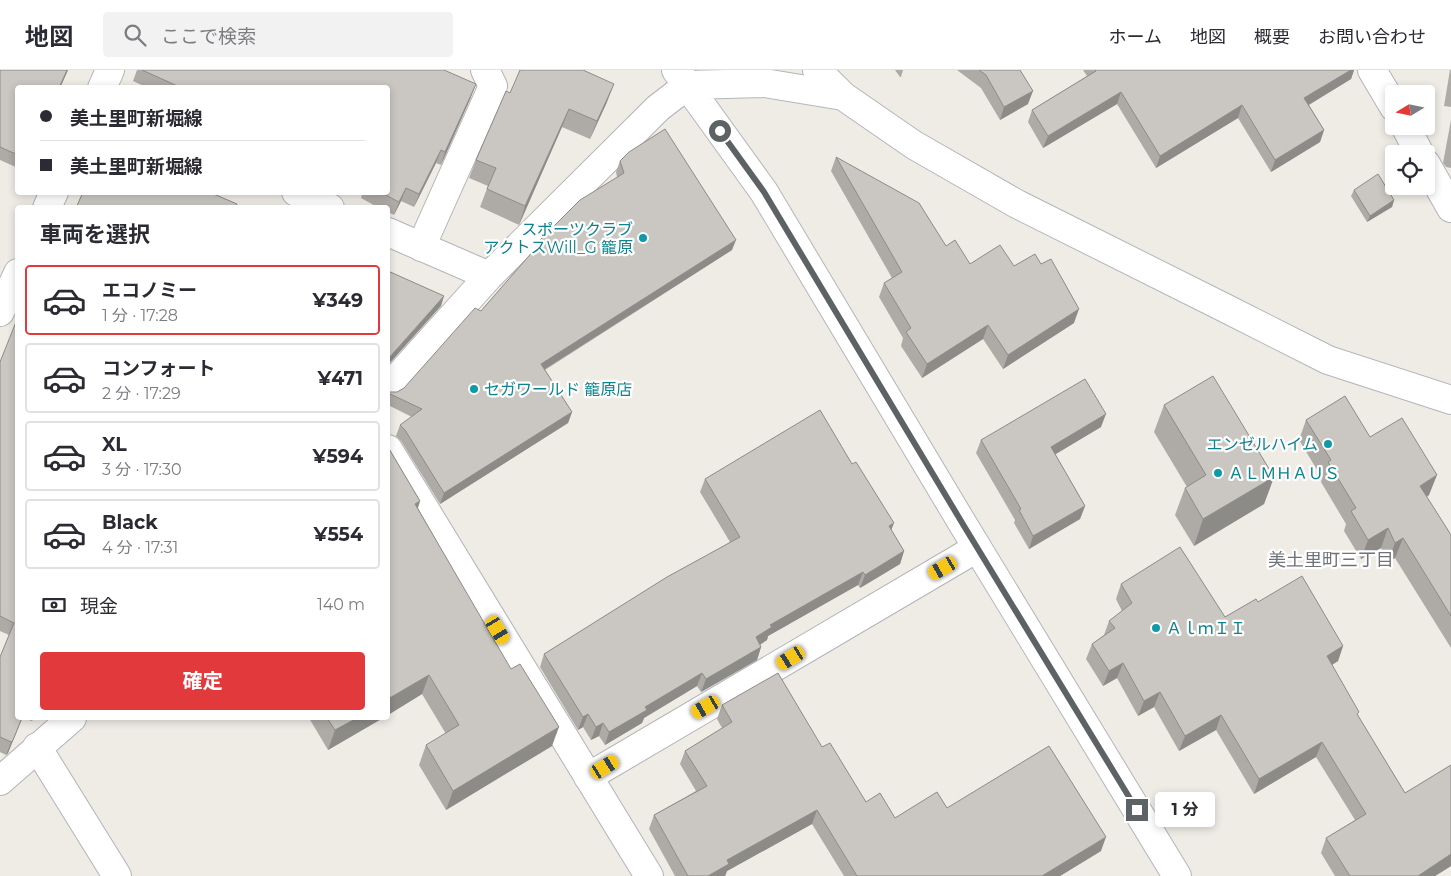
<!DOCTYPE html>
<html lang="ja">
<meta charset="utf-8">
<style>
:root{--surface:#fff;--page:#f2f2f3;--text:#2b2b33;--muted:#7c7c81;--line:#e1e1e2;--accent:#e2393c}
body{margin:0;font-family:Montserrat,"Noto Sans JP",sans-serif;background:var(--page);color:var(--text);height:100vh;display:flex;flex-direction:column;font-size:19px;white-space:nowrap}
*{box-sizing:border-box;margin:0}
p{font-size:16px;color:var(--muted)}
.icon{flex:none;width:28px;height:28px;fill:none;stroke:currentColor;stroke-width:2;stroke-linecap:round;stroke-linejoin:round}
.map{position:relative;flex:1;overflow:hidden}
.drawer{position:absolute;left:15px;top:135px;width:375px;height:515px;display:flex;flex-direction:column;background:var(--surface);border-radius:5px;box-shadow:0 2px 8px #0003}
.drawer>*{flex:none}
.top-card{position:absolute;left:15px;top:15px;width:375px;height:110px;border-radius:5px;box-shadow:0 2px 8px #0003;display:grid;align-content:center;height:110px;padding:0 25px;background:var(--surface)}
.needle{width:32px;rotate:260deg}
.tools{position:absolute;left:1385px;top:15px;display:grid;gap:10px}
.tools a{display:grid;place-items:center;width:50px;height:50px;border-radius:5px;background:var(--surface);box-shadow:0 2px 8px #0003;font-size:25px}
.end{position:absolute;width:22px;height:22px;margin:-11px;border:6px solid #5d6265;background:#fff;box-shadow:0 0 0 2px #fff}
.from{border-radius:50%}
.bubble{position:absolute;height:35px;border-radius:5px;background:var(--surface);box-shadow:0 2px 8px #0003;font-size:16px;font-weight:700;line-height:35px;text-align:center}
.car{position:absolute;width:15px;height:30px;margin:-15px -8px;border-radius:6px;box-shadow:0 0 4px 1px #0007;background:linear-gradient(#f5c518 24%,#345 0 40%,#f5c518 0 76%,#345 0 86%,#f5c518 0)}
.top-card b{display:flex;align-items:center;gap:18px;height:48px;font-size:19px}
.top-card b+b{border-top:1px solid var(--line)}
.top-card i{width:12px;height:12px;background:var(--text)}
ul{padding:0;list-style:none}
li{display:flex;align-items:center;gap:15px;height:70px;margin:0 10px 8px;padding:0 15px;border:2px solid var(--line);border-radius:5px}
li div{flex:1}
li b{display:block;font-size:19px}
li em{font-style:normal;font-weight:700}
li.selected{border-color:var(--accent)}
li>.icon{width:45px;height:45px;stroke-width:1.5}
h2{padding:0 25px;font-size:22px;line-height:60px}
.pay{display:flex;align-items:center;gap:12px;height:55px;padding:0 25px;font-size:19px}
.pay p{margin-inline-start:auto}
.button{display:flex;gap:10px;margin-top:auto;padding:10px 25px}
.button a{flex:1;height:58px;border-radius:5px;background:var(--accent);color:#fff;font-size:20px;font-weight:700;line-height:58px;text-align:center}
header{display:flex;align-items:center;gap:30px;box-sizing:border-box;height:70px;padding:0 25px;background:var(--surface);border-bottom:1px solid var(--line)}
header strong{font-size:24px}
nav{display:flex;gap:28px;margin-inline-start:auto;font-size:18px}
.search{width:350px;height:45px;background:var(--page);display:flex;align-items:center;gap:12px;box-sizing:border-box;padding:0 18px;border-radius:5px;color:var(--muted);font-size:19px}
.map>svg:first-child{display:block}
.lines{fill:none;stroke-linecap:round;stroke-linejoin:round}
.street-casing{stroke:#b1b4b7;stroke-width:30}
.secondary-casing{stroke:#b2b6ba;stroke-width:30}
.street{stroke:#fff;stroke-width:28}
.secondary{stroke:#fff;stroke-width:28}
.wall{fill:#aeaba7}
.shaded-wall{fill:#8d8b88}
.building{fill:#cac7c2;stroke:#8d8b88}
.route{stroke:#5d6265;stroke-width:6}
.culture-dot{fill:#0f9aa8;stroke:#fff;stroke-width:2}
.labels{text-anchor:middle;stroke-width:4.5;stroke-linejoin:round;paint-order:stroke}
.culture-label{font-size:16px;fill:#0d838f;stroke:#fff;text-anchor:start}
.neighbourhood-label{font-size:18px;fill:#6e7477;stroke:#fff}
</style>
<header>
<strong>地図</strong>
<div class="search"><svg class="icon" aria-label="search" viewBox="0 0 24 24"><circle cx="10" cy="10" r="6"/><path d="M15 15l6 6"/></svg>ここで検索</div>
<nav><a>ホーム</a><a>地図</a><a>概要</a><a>お問い合わせ</a></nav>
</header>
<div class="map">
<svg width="1451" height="806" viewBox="0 0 1451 806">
<rect width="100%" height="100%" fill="#efece6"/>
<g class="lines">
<g class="street-casing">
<path id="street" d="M817 0 843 26
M1372 0 1394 37
M102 18 110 0
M1405 56 1420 84
M1426 94 1451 138
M296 122 330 138
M47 138 54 122
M388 162 489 206
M421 177 493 16 485 0
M0 242 18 203
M388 318 489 206 658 38 688 15
M388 379 649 806
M37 677 117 806
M588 707 977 478
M0 711 72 648"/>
</g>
<g class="secondary-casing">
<path id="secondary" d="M676 0 764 122 964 456 1177 806
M688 15 764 13 843 26 914 75 1017 134 1225 238 1328 290 1451 330"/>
</g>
<use href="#street" class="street"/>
<use href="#secondary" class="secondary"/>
</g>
<path class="wall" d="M0 0H68L60 18H18V98L0 90Z
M137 0H444L471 27 441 95 436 93 414 137 401 131 394 145 388 142V138H379L361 128 363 122H388V18H148L133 11Z
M895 0H903L901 7H900Z
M957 0H1020L1028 34 1000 50 981 18Z
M1083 0H1354L1351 9 1309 35 1324 60 1320 72 1271 102 1238 48 1156 98 1117 34 1043 78 1028 52 1032 40 1087 6Z
M1450 0H1451V37L1444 36Z
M510 23 607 32 590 69 562 57 519 155 480 137 488 116 469 108 476 90Z
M1451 50V98L1446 97 1443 93Z
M836 87 946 176 970 194 1014 196 1074 253 1003 299 983 269 922 308 901 276 903 268 879 227 884 213 892 208 831 101Z
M620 91 732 180 545 300 572 342 568 353 440 434 401 371 396 366 400 355 412 347 388 335V322H397L404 318 481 241 538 177 540 170 617 107 616 102Z
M1354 120 1394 130 1392 137 1367 152 1351 126Z
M18 253V648H34L32 651 22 648 8 683 6 685 0 682V587L9 565 0 561V292Z
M1164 335 1274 407 1264 434 1194 476 1175 445 1185 418 1187 417 1154 362Z
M1306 350 1370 367 1429 425 1427 427 1451 465V578L1395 488 1388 492 1381 478 1361 489 1344 461 1346 454 1321 412 1322 408 1299 370Z
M1101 357 1055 384 1085 436 1080 449 1029 479 1014 453 1015 450 976 383 981 370Z
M388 377 420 431 418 438 552 676 446 740 419 695 426 675 446 664 422 624 388 645Z
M705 409 891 460 904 481 900 494 860 518 858 515 768 566 767 570 760 575 761 577 757 590 701 622 697 616 644 648 642 653 605 675 599 666 591 670 583 657 578 660 540 597 544 584 730 472 700 422Z
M1121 514 1225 547 1258 532 1343 576 1338 591 1332 595 1358 646 1405 723 1451 695V796L1435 806H1335L1321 783 1326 768 1355 750 1316 687 1254 724 1216 660 1179 681 1154 637 1138 646 1117 608 1103 616 1086 589 1092 574 1104 565 1109 551 1122 541 1116 529Z
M722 635 822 677 866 732 895 748 947 738 1101 781 1060 806H844L812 754 727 801 725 806H675L649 759 654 745 696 721 680 694 685 681 722 658 717 649Z
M309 648H383L328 680Z"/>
<path class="shaded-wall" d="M67 0H68L60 18H59Z
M1351 0H1354L1351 9 1300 40 1304 28Z
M476 14 471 27 441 95 445 82Z
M614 14 607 32 590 69 597 51Z
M1033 21 1028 34 1000 50 1004 37Z
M1121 22 1117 34 1043 78 1048 66Z
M1242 35 1238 48 1156 98 1160 86Z
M569 39 562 57 519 155 525 136Z
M1324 60 1320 72 1271 102 1275 90Z
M441 80 436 93 414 137 419 124Z
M406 118 401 131 394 145 399 132Z
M1394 130 1392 137 1367 152 1370 146Z
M736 170 732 180 537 304 541 294Z
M444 226 441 236 388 295V289Z
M1079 239 1074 253 1003 299 1008 285Z
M988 255 983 269 922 308 927 294Z
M572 342 568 353 440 434 444 423Z
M1106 344 1101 357 1046 390 1051 377Z
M1437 405 1429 425 1413 435 1420 416Z
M1274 407 1264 434 1194 476 1203 449Z
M420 431 413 450 415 434Z
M1085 436 1080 449 1029 479 1033 466Z
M894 453 889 466V456Z
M1388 458 1381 478 1361 489 1368 470Z
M1403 468 1395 488 1388 492 1395 473Z
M904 481 900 494 860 518 865 505Z
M863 502 858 515 768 566 767 570 751 580 756 567 770 555Z
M1343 576 1338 591 1322 601 1327 586Z
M761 577 757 590 701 622 706 609Z
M1123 593 1117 608 1103 616 1109 601Z
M702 603 697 616 644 648 642 653 605 675 609 662 645 637Z
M429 605 422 624 388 645V629Z
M1160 622 1154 637 1138 646 1144 631Z
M588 644 583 657 578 660 583 647Z
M1221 645 1216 660 1179 681 1185 666Z
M22 648 8 683 6 685 11 672Z
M357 648H383L328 680 335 660Z
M603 653 599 666 591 670 596 657Z
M559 657 552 676 446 740 453 721Z
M1322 672 1316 687 1254 724 1259 709Z
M817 740 812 754 727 801 725 806H708L727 790Z
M1106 767 1101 781 1060 806H1042Z
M1451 784V796L1435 806H1418Z"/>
<path class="building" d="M0 0H67L59 18H18V85L0 77Z
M142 0H444L476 14 445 82 441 80 419 124 406 118 399 132 380 122H388V18H182Z
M520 0H583L614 14 597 51 569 39 525 136 487 119 496 98 476 90 506 21 510 23Z
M979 0H1020L1033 21 1004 37 986 5Z
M1095 0H1351L1304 28 1324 60 1275 90 1242 35 1160 86 1121 22 1048 66 1032 40 1096 1Z
M665 59 736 170 541 294 572 342 444 423 405 360 400 355 422 339 388 323V322H397L404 318 475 238 481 241 541 172 540 170 580 130 624 103 620 91 629 82Z
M836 87 919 133 946 176 955 170 970 194 1000 175 1014 196 1035 184 1041 194 1051 189 1079 239 1008 285 988 255 927 294 906 262 911 258 884 213 902 202Z
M1378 104 1394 130 1370 146 1354 120Z
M83 122H209L237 134 236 138H76Z
M388 201 444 226 388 289Z
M16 252 18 253V648H22L13 670 11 672 0 667V587L14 553 0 546V292Z
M1213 306 1274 407 1203 449 1185 418 1206 405 1164 335Z
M1085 309 1106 344 1051 377 1085 436 1033 466 1019 440 1021 439 981 370Z
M1345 326 1370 367 1402 348 1437 405 1420 416 1451 465V546L1403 468 1395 473 1388 458 1368 470 1351 441 1356 438 1328 392 1331 390 1306 350Z
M820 340 852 394 856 392 894 453 889 456 904 481 865 505 863 502 770 555 772 557 756 567 761 577 706 609 702 603 645 637 647 640 609 662 603 653 596 657 588 644 583 647 544 584 667 507 740 467 705 409Z
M388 377 420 431 415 434 511 599 520 594 559 657 453 721 426 675 459 655 429 605 388 629Z
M1180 477 1225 547 1256 529 1258 532 1302 506 1343 576 1327 586 1359 642 1357 644 1405 723 1451 695V784L1418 806H1350L1326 768 1366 744 1322 672 1259 709 1221 645 1185 666 1160 622 1144 631 1123 593 1109 601 1092 574 1115 558 1109 551 1132 533 1121 514Z
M778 603 822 677 830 673 866 732 880 723 895 748 937 722 947 738 1049 676 1106 767 1042 806H857L817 740 727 790 729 794 708 806H688L654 745 707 716 685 681 732 652 722 635Z
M327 648H357L335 660Z"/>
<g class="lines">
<path class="route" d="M720 61 764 122 964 456 1137 740"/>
</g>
<g class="culture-dot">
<circle cx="643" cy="168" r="5"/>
<circle cx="474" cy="319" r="5"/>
<circle cx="1328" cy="374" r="5"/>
<circle cx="1218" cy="403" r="5"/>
<circle cx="1156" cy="558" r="5"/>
</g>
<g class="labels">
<g class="culture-label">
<text x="633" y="165" text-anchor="end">スポーツクラブ<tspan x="633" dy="18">アクトスWill_G 籠原</tspan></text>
<text x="484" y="325">セガワールド 籠原店</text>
<text x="1318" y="380" text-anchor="end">エンゼルハイム</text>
<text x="1228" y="409">ＡＬＭＨＡＵＳ</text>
<text x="1166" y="564">ＡｌｍＩＩ</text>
</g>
<g class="neighbourhood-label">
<text x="1331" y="496">美土里町三丁目</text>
</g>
</g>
</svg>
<div class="tools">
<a><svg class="needle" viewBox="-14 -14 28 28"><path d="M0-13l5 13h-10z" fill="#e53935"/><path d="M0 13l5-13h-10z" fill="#7c7c81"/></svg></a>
<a><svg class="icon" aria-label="locate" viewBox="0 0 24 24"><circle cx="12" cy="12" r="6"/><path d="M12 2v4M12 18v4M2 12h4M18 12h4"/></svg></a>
</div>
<i class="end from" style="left:720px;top:61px"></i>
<i class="end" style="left:1137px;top:740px"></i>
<div class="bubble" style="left:1155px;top:722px;width:60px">1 分</div>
<i class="car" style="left:943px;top:498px;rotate:240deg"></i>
<i class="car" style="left:498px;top:560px;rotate:149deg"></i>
<i class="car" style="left:791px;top:588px;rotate:239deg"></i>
<i class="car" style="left:706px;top:637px;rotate:240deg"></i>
<i class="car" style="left:605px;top:697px;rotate:59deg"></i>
<div class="top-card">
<b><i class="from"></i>美土里町新堀線</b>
<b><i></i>美土里町新堀線</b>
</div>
<section class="drawer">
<h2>車両を選択</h2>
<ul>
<li class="selected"><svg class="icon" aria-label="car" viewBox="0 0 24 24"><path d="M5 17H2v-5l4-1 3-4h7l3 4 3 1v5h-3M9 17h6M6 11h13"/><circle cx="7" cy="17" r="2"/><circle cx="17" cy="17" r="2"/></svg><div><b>エコノミー</b><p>1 分 · 17:28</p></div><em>¥349</em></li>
<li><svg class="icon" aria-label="car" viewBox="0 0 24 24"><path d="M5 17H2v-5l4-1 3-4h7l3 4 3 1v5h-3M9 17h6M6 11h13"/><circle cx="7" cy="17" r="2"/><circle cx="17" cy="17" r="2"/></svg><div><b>コンフォート</b><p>2 分 · 17:29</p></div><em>¥471</em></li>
<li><svg class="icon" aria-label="car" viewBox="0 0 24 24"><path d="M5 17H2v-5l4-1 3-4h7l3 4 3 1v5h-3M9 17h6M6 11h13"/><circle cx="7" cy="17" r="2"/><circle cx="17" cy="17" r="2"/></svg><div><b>XL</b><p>3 分 · 17:30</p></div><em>¥594</em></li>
<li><svg class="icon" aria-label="car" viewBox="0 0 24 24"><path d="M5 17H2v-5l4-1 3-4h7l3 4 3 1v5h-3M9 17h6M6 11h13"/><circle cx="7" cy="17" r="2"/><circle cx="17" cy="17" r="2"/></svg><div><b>Black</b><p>4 分 · 17:31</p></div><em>¥554</em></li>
</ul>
<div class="pay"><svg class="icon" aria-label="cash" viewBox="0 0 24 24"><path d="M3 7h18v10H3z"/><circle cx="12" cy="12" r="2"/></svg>現金<p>140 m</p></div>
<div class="button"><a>確定</a></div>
</section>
</div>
